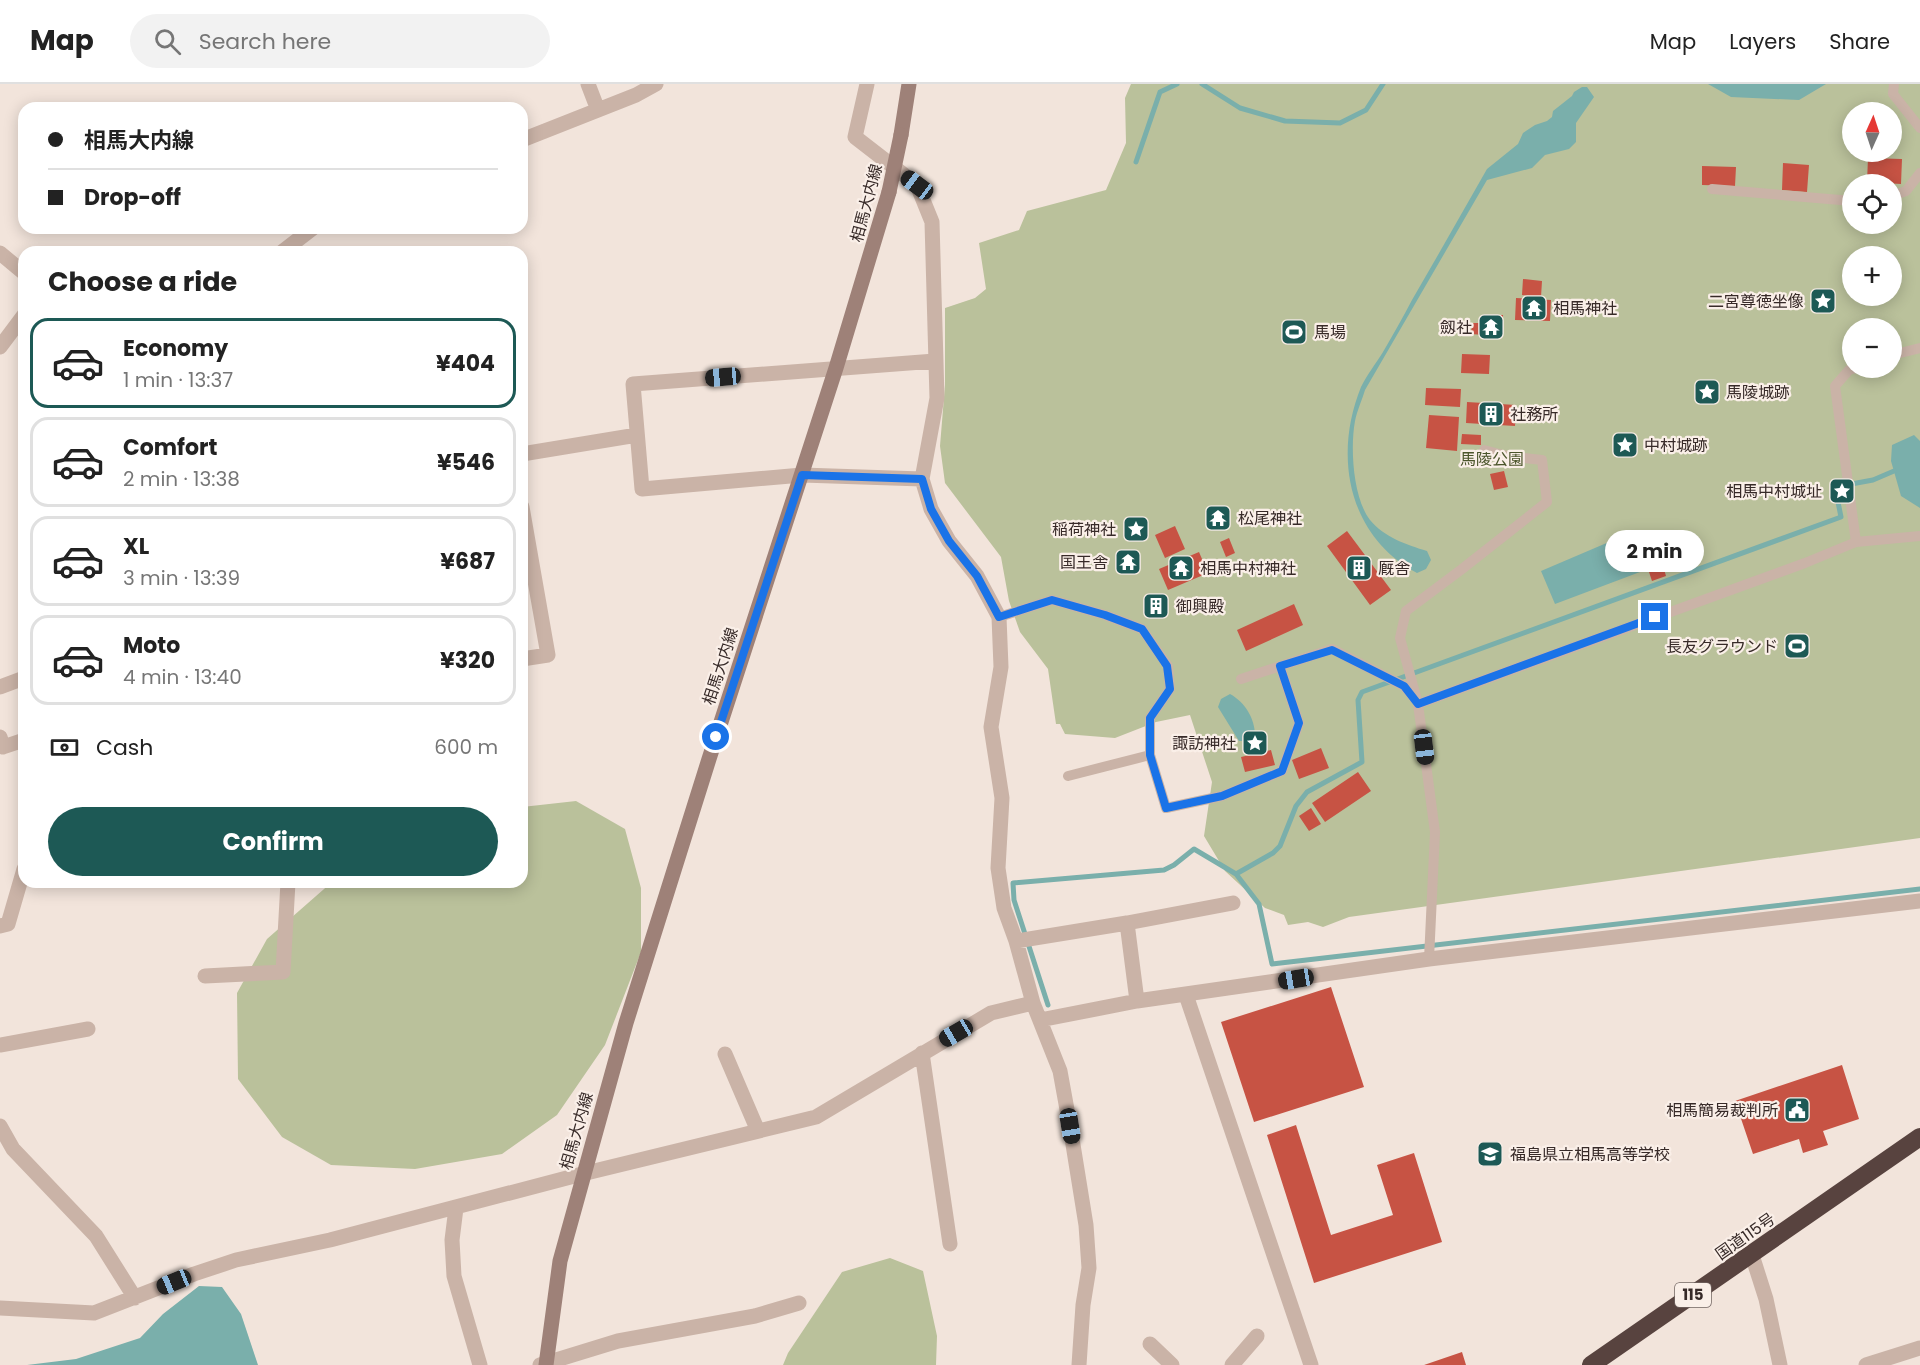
<!DOCTYPE html>
<meta charset="utf-8">
<style>
:root{--surface:#fff;--page:#f2f2f2;--text:#222;--muted:#767676;--line:#e0e0e0;--accent:#1d5955}
body{margin:0;font-family:Poppins,"Noto Sans JP",sans-serif;background:var(--page);color:var(--text);height:100vh;display:flex;flex-direction:column;font-size:22px;white-space:nowrap}
*{box-sizing:border-box;margin:0}
p{font-size:20px;color:var(--muted)}
.icon{flex:none;width:33px;height:33px;fill:none;stroke:currentColor;stroke-width:2;stroke-linecap:round;stroke-linejoin:round}
.map{position:relative;flex:1;overflow:hidden}
.details{position:absolute;left:18px;top:162px;width:510px;height:642px;display:flex;flex-direction:column;background:var(--surface);border-radius:18px;box-shadow:0 3px 15px #0003}
.details>*{flex:none}
.hud{position:absolute;left:18px;top:18px;width:510px;height:132px;border-radius:18px;box-shadow:0 3px 15px #0003;display:grid;align-content:center;height:132px;padding:0 30px;background:var(--surface)}
.needle{width:39px;rotate:3deg}
.buttons{position:absolute;left:1842px;top:18px;display:grid;gap:12px}
.buttons a{display:grid;place-items:center;width:60px;height:60px;border-radius:50%;background:var(--surface);box-shadow:0 3px 15px #0003;font-size:30px}
.end{position:absolute;width:27px;height:27px;margin:-14px;border:8px solid #1a73e8;background:#fff;box-shadow:0 0 0 3px #fff}
.from{border-radius:50%}
.bubble{position:absolute;height:42px;border-radius:21px;background:var(--surface);box-shadow:0 3px 15px #0003;font-size:20px;font-weight:700;line-height:42px;text-align:center}
.car{position:absolute;width:18px;height:36px;margin:-18px -9px;border-radius:8px;box-shadow:0 0 4px 2px #0007;background:linear-gradient(#222 24%,#8ab4d8 0 40%,#222 0 76%,#8ab4d8 0 86%,#222 0)}
.hud b{display:flex;align-items:center;gap:21px;height:57px;font-size:22px}
.hud b+b{border-top:2px solid var(--line)}
.hud i{width:15px;height:15px;background:var(--text)}
ul{padding:0;list-style:none}
li{display:flex;align-items:center;gap:18px;height:90px;margin:0 12px 9px;padding:0 18px;border:3px solid var(--line);border-radius:18px}
li div{flex:1}
li b{display:block;font-size:22px}
li em{font-style:normal;font-weight:700}
li.on{border-color:var(--accent)}
li>.icon{width:54px;height:54px;stroke-width:1.5}
h2{padding:0 30px;font-size:27px;line-height:72px}
.pay{display:flex;align-items:center;gap:15px;height:66px;padding:0 30px;font-size:22px}
.pay p{margin-inline-start:auto}
.action{display:flex;gap:12px;margin-top:auto;padding:12px 30px}
.action a{flex:1;height:69px;border-radius:36px;background:var(--accent);color:#fff;font-size:24px;font-weight:700;line-height:69px;text-align:center}
header{display:flex;align-items:center;gap:36px;box-sizing:border-box;height:84px;padding:0 30px;background:var(--surface);border-bottom:2px solid var(--line)}
header strong{font-size:28px}
nav{display:flex;gap:33px;margin-inline-start:auto;font-size:21px}
.search{width:420px;height:54px;background:var(--page);display:flex;align-items:center;gap:15px;box-sizing:border-box;padding:0 21px;border-radius:33px;color:var(--muted);font-size:22px}
.map>svg:first-child{display:block}
.green{fill:#bac19b;fill-rule:evenodd}
.water{fill:#7aafab}
.lines{fill:none;stroke-linecap:round;stroke-linejoin:round}
.stream{stroke:#7aafab;stroke-width:5}
.building{fill:#c75344}
.lane{stroke:#cab3a7;stroke-width:10}
.street{stroke:#cab3a7;stroke-width:15}
.secondary{stroke:#9e8178;stroke-width:15}
.highway{stroke:#58433f;stroke-width:18}
.secondary-bridge{stroke:#9e8178;stroke-width:15}
.route{stroke:#1a73e8;stroke-width:8}
.labels{text-anchor:middle;stroke-width:4.5;stroke-linejoin:round;paint-order:stroke}
.shield{fill:#faefe8;stroke:#726562;stroke-width:1.5}
.shield-label{font-size:15px;font-weight:bold;fill:#372a28}
.street-label{font-size:16px;fill:#372a28;stroke:#faefe8}
.poi-label{font-size:16px;fill:#372a28;stroke:#faefe8;text-anchor:start}
.park-label{font-size:16px;fill:#4b552b;stroke:#faefe8}
</style>
<header>
<strong>Map</strong>
<div class="search"><svg class="icon" aria-label="search" viewBox="0 0 24 24"><circle cx="10" cy="10" r="6"/><path d="M15 15l6 6"/></svg>Search here</div>
<nav><a>Map</a><a>Layers</a><a>Share</a></nav>
</header>
<div class="map">
<svg width="1920" height="1281" viewBox="0 0 1920 1281">
<rect width="100%" height="100%" fill="#f2e4db"/>
<path class="green" d="M1131 0H1920V754L1349 833 1323 843 1308 838 1288 841 1284 831 1265 824 1225 787 1204 752 1212 698 1190 631 1156 638 1115 654 1065 650 1060 640H1056L1048 585 1020 548 1009 517 1001 473 945 399 940 362 945 301V224L975 214 986 205 979 159 1019 146 1027 127 1106 106 1126 59 1125 14ZM1852 28H1892V68H1852ZM1852 100H1892V140H1852ZM1852 172H1892V212H1852ZM1852 244H1892V284H1852Z
M576 717 625 745 641 804V868L605 961 557 1031 502 1070 415 1085 331 1081 282 1053 238 995 237 909 267 855 332 798H522V723Z
M890 1174 923 1187 937 1252 936 1281H783L788 1269 842 1188Z"/>
<path class="water" d="M1708 0H1826L1799 16 1731 13Z
M1582 3H1587L1594 13 1576 39V58L1569 65 1545 71 1532 84 1487 96 1365 306C1362 316 1357 327 1355 337 1350 364 1353 414 1370 436 1384 453 1407 461 1427 467L1431 476 1426 485 1417 489C1348 452 1333 372 1361 303 1367 291 1376 279 1383 268 1393 251 1403 233 1412 216 1437 173 1462 129 1487 85L1518 60 1523 49 1535 41 1547 37 1552 33 1553 27 1572 12 1574 8Z
M1914 351 1920 357V424L1901 412 1891 377 1892 361Z
M1623 452 1640 488 1555 520 1541 487Z
M1230 610C1245 618 1255 635 1255 651L1249 657H1239L1218 623 1221 615Z
M199 1202 222 1203 241 1230 258 1281H27L76 1275 140 1254 163 1230Z"/>
<g class="lines">
<path class="stream" d="M1202 0 1240 24 1285 37 1340 39 1366 26 1383 0
M1136 78 1160 8 1177 0
M1236 790 1273 769 1280 762 1296 722 1307 708 1362 678 1358 616 1362 608 1841 433 1835 403 1873 396 1894 387
M1048 921 1014 816 1013 799 1164 786 1174 781 1194 765 1236 790 1259 820 1272 880 1920 805"/>
</g>
<path class="building" d="M1868 74 1902 75 1901 100 1867 98Z
M1783 79 1809 81 1807 108 1782 106Z
M1702 82 1736 83 1735 102 1702 101Z
M1523 195 1542 197 1541 213 1522 211Z
M1516 214 1551 216 1550 237 1515 236Z
M1557 215 1573 216V227L1557 226Z
M1486 231H1503L1502 253H1485Z
M1472 239H1484V251L1471 250Z
M1462 270 1490 271 1489 290 1461 289Z
M1426 304 1461 305 1460 323 1425 321Z
M1467 318 1516 321 1515 342 1466 339Z
M1429 331 1459 333 1457 367 1426 364Z
M1462 350 1481 351V361L1461 360Z
M1504 387 1508 403 1494 406 1490 390Z
M1175 442 1185 465 1165 474 1155 451Z
M1347 447 1391 506 1370 521 1327 462Z
M1229 454 1235 469 1226 473 1220 458Z
M1199 468 1208 489 1168 506 1159 485Z
M1659 468 1666 492 1652 497 1644 473Z
M1130 472 1134 481 1123 485 1120 475Z
M1159 515 1164 526 1154 530 1149 519Z
M1294 520 1303 541 1246 567 1237 546Z
M1321 664 1329 684 1299 695 1292 676Z
M1271 666 1275 681 1245 688 1241 673Z
M1358 688 1371 707 1325 738 1312 719Z
M1311 724 1321 740 1309 747 1299 732Z
M1331 903 1364 1003 1254 1038 1221 938Z
M1842 981 1859 1035 1823 1047 1828 1061 1803 1069 1799 1055 1753 1070 1735 1017Z
M1296 1041 1331 1151 1393 1131 1377 1081 1414 1069 1442 1158 1314 1199 1267 1051Z
M1462 1268 1466 1281H1424Z"/>
<g class="lines">
<path class="lane" d="M1894 0 1893 10 1920 44
M1712 105 1852 117
M1892 112 1906 107 1920 89
M1892 271 1920 264
M1856 458 1835 302 1849 286 1856 284
M999 533 1052 516 1105 531 1142 545 1168 582 1170 605 1150 634V671L1166 724 1222 712 1282 687 1299 639 1280 582
M1241 595 1332 565 1404 602 1415 615
M1418 620 1805 479 1856 458 1920 452
M1068 692 1150 671
M1429 875 1435 748 1418 620 1400 554 1406 527 1462 485 1547 418 1542 376 1507 372 1484 366"/>
<path class="street" d="M588 0 598 26
M867 0 855 53 917 101 932 138 937 314 922 395
M522 56 636 11 656 0
M282 168 313 144
M0 169 24 189
M0 263 24 231
M935 277 633 300 642 405 802 391 922 395 931 425 949 457 977 492 999 533 1001 583 991 643 1002 714 998 784 1004 824 1016 857 1033 919 1060 987 1070 1042 1086 1141 1089 1184 1083 1221 1079 1281
M522 370 637 351
M522 423 548 571 522 575
M0 603 24 594
M0 653 3 663 24 656
M1127 839 1137 917
M0 842 8 840 24 785
M1016 857 1127 839 1233 819
M205 892 283 888 288 798
M1186 911 1311 1281
M1040 936 1137 917 1429 875 1920 817
M0 961 88 945
M922 969 950 1160
M725 970 758 1047
M0 1042 13 1065 96 1152 135 1214
M456 1124 452 1156 454 1192 480 1281
M1752 1171 1766 1215 1780 1281
M0 1224 94 1229 194 1190 236 1176 330 1156 582 1090 816 1033 991 929 1033 919
M1150 1260 1172 1281
M540 1281 618 1257 755 1232 799 1219
M1232 1281 1257 1252
M1866 1281 1920 1264"/>
<path class="secondary" d="M901 51 909 0
M546 1281 560 1177 626 939 709 675 836 284 889 108"/>
<path class="highway" d="M1591 1281 1920 1053"/>
<path class="secondary-bridge" d="M889 108 901 51"/>
</g>
<g class="lines">
<path class="route" d="M716 653 802 391 922 395 931 425 949 457 977 492 999 533 1052 516 1105 531 1142 545 1167 582 1170 605 1150 634V671L1166 724 1222 712 1282 687 1299 639 1280 582 1332 566 1404 602 1418 620 1655 533"/>
</g>
<defs>
<g id="sight-square" transform="scale(1.35)"><rect x="-9" y="-9" width="18" height="18" rx="4" fill="#1d5955" stroke="#faefe8"/><path d="M0-6L1.8-2.2L6-1.7L2.9 1.2L3.7 5.4L0 3.3L-3.7 5.4L-2.9 1.2L-6-1.7L-1.8-2.2Z" fill="#fff"/></g>
<g id="temple-square" transform="scale(1.35)"><rect x="-9" y="-9" width="18" height="18" rx="4" fill="#1d5955" stroke="#faefe8"/><path d="M0-6L5-2H3V0L6.5 2.5H4V6H1.5V3h-3V6H-4V2.5H-6.5L-3 0V-2H-5Z" fill="#fff"/></g>
<g id="stadium-square" transform="scale(1.35)"><rect x="-9" y="-9" width="18" height="18" rx="4" fill="#1d5955" stroke="#faefe8"/><path d="M0-5a6.5 5 0 1 0 0 10a6.5 5 0 1 0 0-10ZM-3.5-1.8h7v3.6h-7Z" fill="#fff"/></g>
<g id="building-square" transform="scale(1.35)"><rect x="-9" y="-9" width="18" height="18" rx="4" fill="#1d5955" stroke="#faefe8"/><path d="M-4-6H4V6H1V3H-1V6H-4ZM-2.5-4.3h1.7v1.8h-1.7ZM.8-4.3h1.7v1.8H.8ZM-2.5-1h1.7V.8h-1.7ZM.8-1h1.7V.8H.8Z" fill="#fff"/></g>
<g id="civic-square" transform="scale(1.35)"><rect x="-9" y="-9" width="18" height="18" rx="4" fill="#1d5955" stroke="#faefe8"/><path d="M-.6-6.5H3V-4.5H.6V-3L4-1V1h2V6H-6V1h2V-1L-.6-3ZM-1.2 2.5V6h2.4V2.5Z" fill="#fff"/></g>
<g id="school-square" transform="scale(1.35)"><rect x="-9" y="-9" width="18" height="18" rx="4" fill="#1d5955" stroke="#faefe8"/><path d="M0-5L7-2L0 1L-7-2ZM-4 1L0 2.5L4 1V4Q0 6-4 4Z" fill="#fff"/></g>
</defs>
<g fill-rule="evenodd">
<use href="#sight-square" x="1823" y="217"/>
<use href="#temple-square" x="1534" y="224"/>
<use href="#temple-square" x="1491" y="243"/>
<use href="#stadium-square" x="1294" y="248"/>
<use href="#sight-square" x="1707" y="308"/>
<use href="#building-square" x="1491" y="330"/>
<use href="#sight-square" x="1625" y="361"/>
<use href="#sight-square" x="1842" y="407"/>
<use href="#temple-square" x="1218" y="434"/>
<use href="#sight-square" x="1136" y="445"/>
<use href="#temple-square" x="1128" y="478"/>
<use href="#temple-square" x="1181" y="484"/>
<use href="#building-square" x="1359" y="484"/>
<use href="#building-square" x="1156" y="522"/>
<use href="#stadium-square" x="1797" y="562"/>
<use href="#sight-square" x="1255" y="659"/>
<use href="#civic-square" x="1797" y="1026"/>
<use href="#school-square" x="1490" y="1070"/>
</g>
<g class="labels">
<rect class="shield" x="1675" y="1199" width="36" height="24" rx="4.5"/>
<g class="shield-label">
<text x="1693" y="1216">115</text>
</g>
<g class="street-label">
<text transform="translate(866 119) rotate(-75)" y="6">相馬大内線</text>
<text transform="translate(720 582) rotate(-72)" y="6">相馬大内線</text>
<text transform="translate(576 1047) rotate(-74)" y="6">相馬大内線</text>
<text transform="translate(1745 1152) rotate(-35)" y="6">国道115号</text>
</g>
<g class="poi-label">
<text x="1804" y="223" text-anchor="end">二宮尊徳坐像</text>
<text x="1553" y="230">相馬神社</text>
<text x="1472" y="249" text-anchor="end">劔社</text>
<text x="1314" y="254">馬場</text>
<text x="1726" y="314">馬陵城跡</text>
<text x="1510" y="336">社務所</text>
<text x="1644" y="367">中村城跡</text>
<text x="1822" y="413" text-anchor="end">相馬中村城址</text>
<text x="1238" y="440">松尾神社</text>
<text x="1116" y="451" text-anchor="end">稲荷神社</text>
<text x="1108" y="484" text-anchor="end">国王舎</text>
<text x="1200" y="490">相馬中村神社</text>
<text x="1378" y="490">厩舎</text>
<text x="1176" y="528">御興殿</text>
<text x="1778" y="568" text-anchor="end">長友グラウンド</text>
<text x="1236" y="665" text-anchor="end">諏訪神社</text>
<text x="1778" y="1032" text-anchor="end">相馬簡易裁判所</text>
<text x="1510" y="1076">福島県立相馬高等学校</text>
</g>
<g class="park-label">
<text x="1492" y="381">馬陵公園</text>
</g>
</g>
</svg>
<div class="buttons">
<a><svg class="needle" viewBox="-14 -14 28 28"><path d="M0-13l5 13h-10z" fill="#e53935"/><path d="M0 13l5-13h-10z" fill="#767676"/></svg></a>
<a><svg class="icon" aria-label="locate" viewBox="0 0 24 24"><circle cx="12" cy="12" r="6"/><path d="M12 2v4M12 18v4M2 12h4M18 12h4"/></svg></a>
<a>+</a>
<a>−</a>
</div>
<i class="end from" style="left:716px;top:653px"></i>
<i class="end" style="left:1655px;top:533px"></i>
<div class="bubble" style="left:1605px;top:446px;width:99px">2 min</div>
<i class="car" style="left:917px;top:101px;rotate:307deg"></i>
<i class="car" style="left:723px;top:293px;rotate:265deg"></i>
<i class="car" style="left:1424px;top:663px;rotate:173deg"></i>
<i class="car" style="left:1296px;top:895px;rotate:261deg"></i>
<i class="car" style="left:956px;top:949px;rotate:240deg"></i>
<i class="car" style="left:1070px;top:1042px;rotate:171deg"></i>
<i class="car" style="left:174px;top:1198px;rotate:248deg"></i>
<div class="hud">
<b><i class="from"></i>相馬大内線</b>
<b><i></i>Drop-off</b>
</div>
<section class="details">
<h2>Choose a ride</h2>
<ul>
<li class="on"><svg class="icon" aria-label="car" viewBox="0 0 24 24"><path d="M5 17H2v-5l4-1 3-4h7l3 4 3 1v5h-3M9 17h6M6 11h13"/><circle cx="7" cy="17" r="2"/><circle cx="17" cy="17" r="2"/></svg><div><b>Economy</b><p>1 min · 13:37</p></div><em>¥404</em></li>
<li><svg class="icon" aria-label="car" viewBox="0 0 24 24"><path d="M5 17H2v-5l4-1 3-4h7l3 4 3 1v5h-3M9 17h6M6 11h13"/><circle cx="7" cy="17" r="2"/><circle cx="17" cy="17" r="2"/></svg><div><b>Comfort</b><p>2 min · 13:38</p></div><em>¥546</em></li>
<li><svg class="icon" aria-label="car" viewBox="0 0 24 24"><path d="M5 17H2v-5l4-1 3-4h7l3 4 3 1v5h-3M9 17h6M6 11h13"/><circle cx="7" cy="17" r="2"/><circle cx="17" cy="17" r="2"/></svg><div><b>XL</b><p>3 min · 13:39</p></div><em>¥687</em></li>
<li><svg class="icon" aria-label="car" viewBox="0 0 24 24"><path d="M5 17H2v-5l4-1 3-4h7l3 4 3 1v5h-3M9 17h6M6 11h13"/><circle cx="7" cy="17" r="2"/><circle cx="17" cy="17" r="2"/></svg><div><b>Moto</b><p>4 min · 13:40</p></div><em>¥320</em></li>
</ul>
<div class="pay"><svg class="icon" aria-label="cash" viewBox="0 0 24 24"><path d="M3 7h18v10H3z"/><circle cx="12" cy="12" r="2"/></svg>Cash<p>600 m</p></div>
<div class="action"><a>Confirm</a></div>
</section>
</div>
